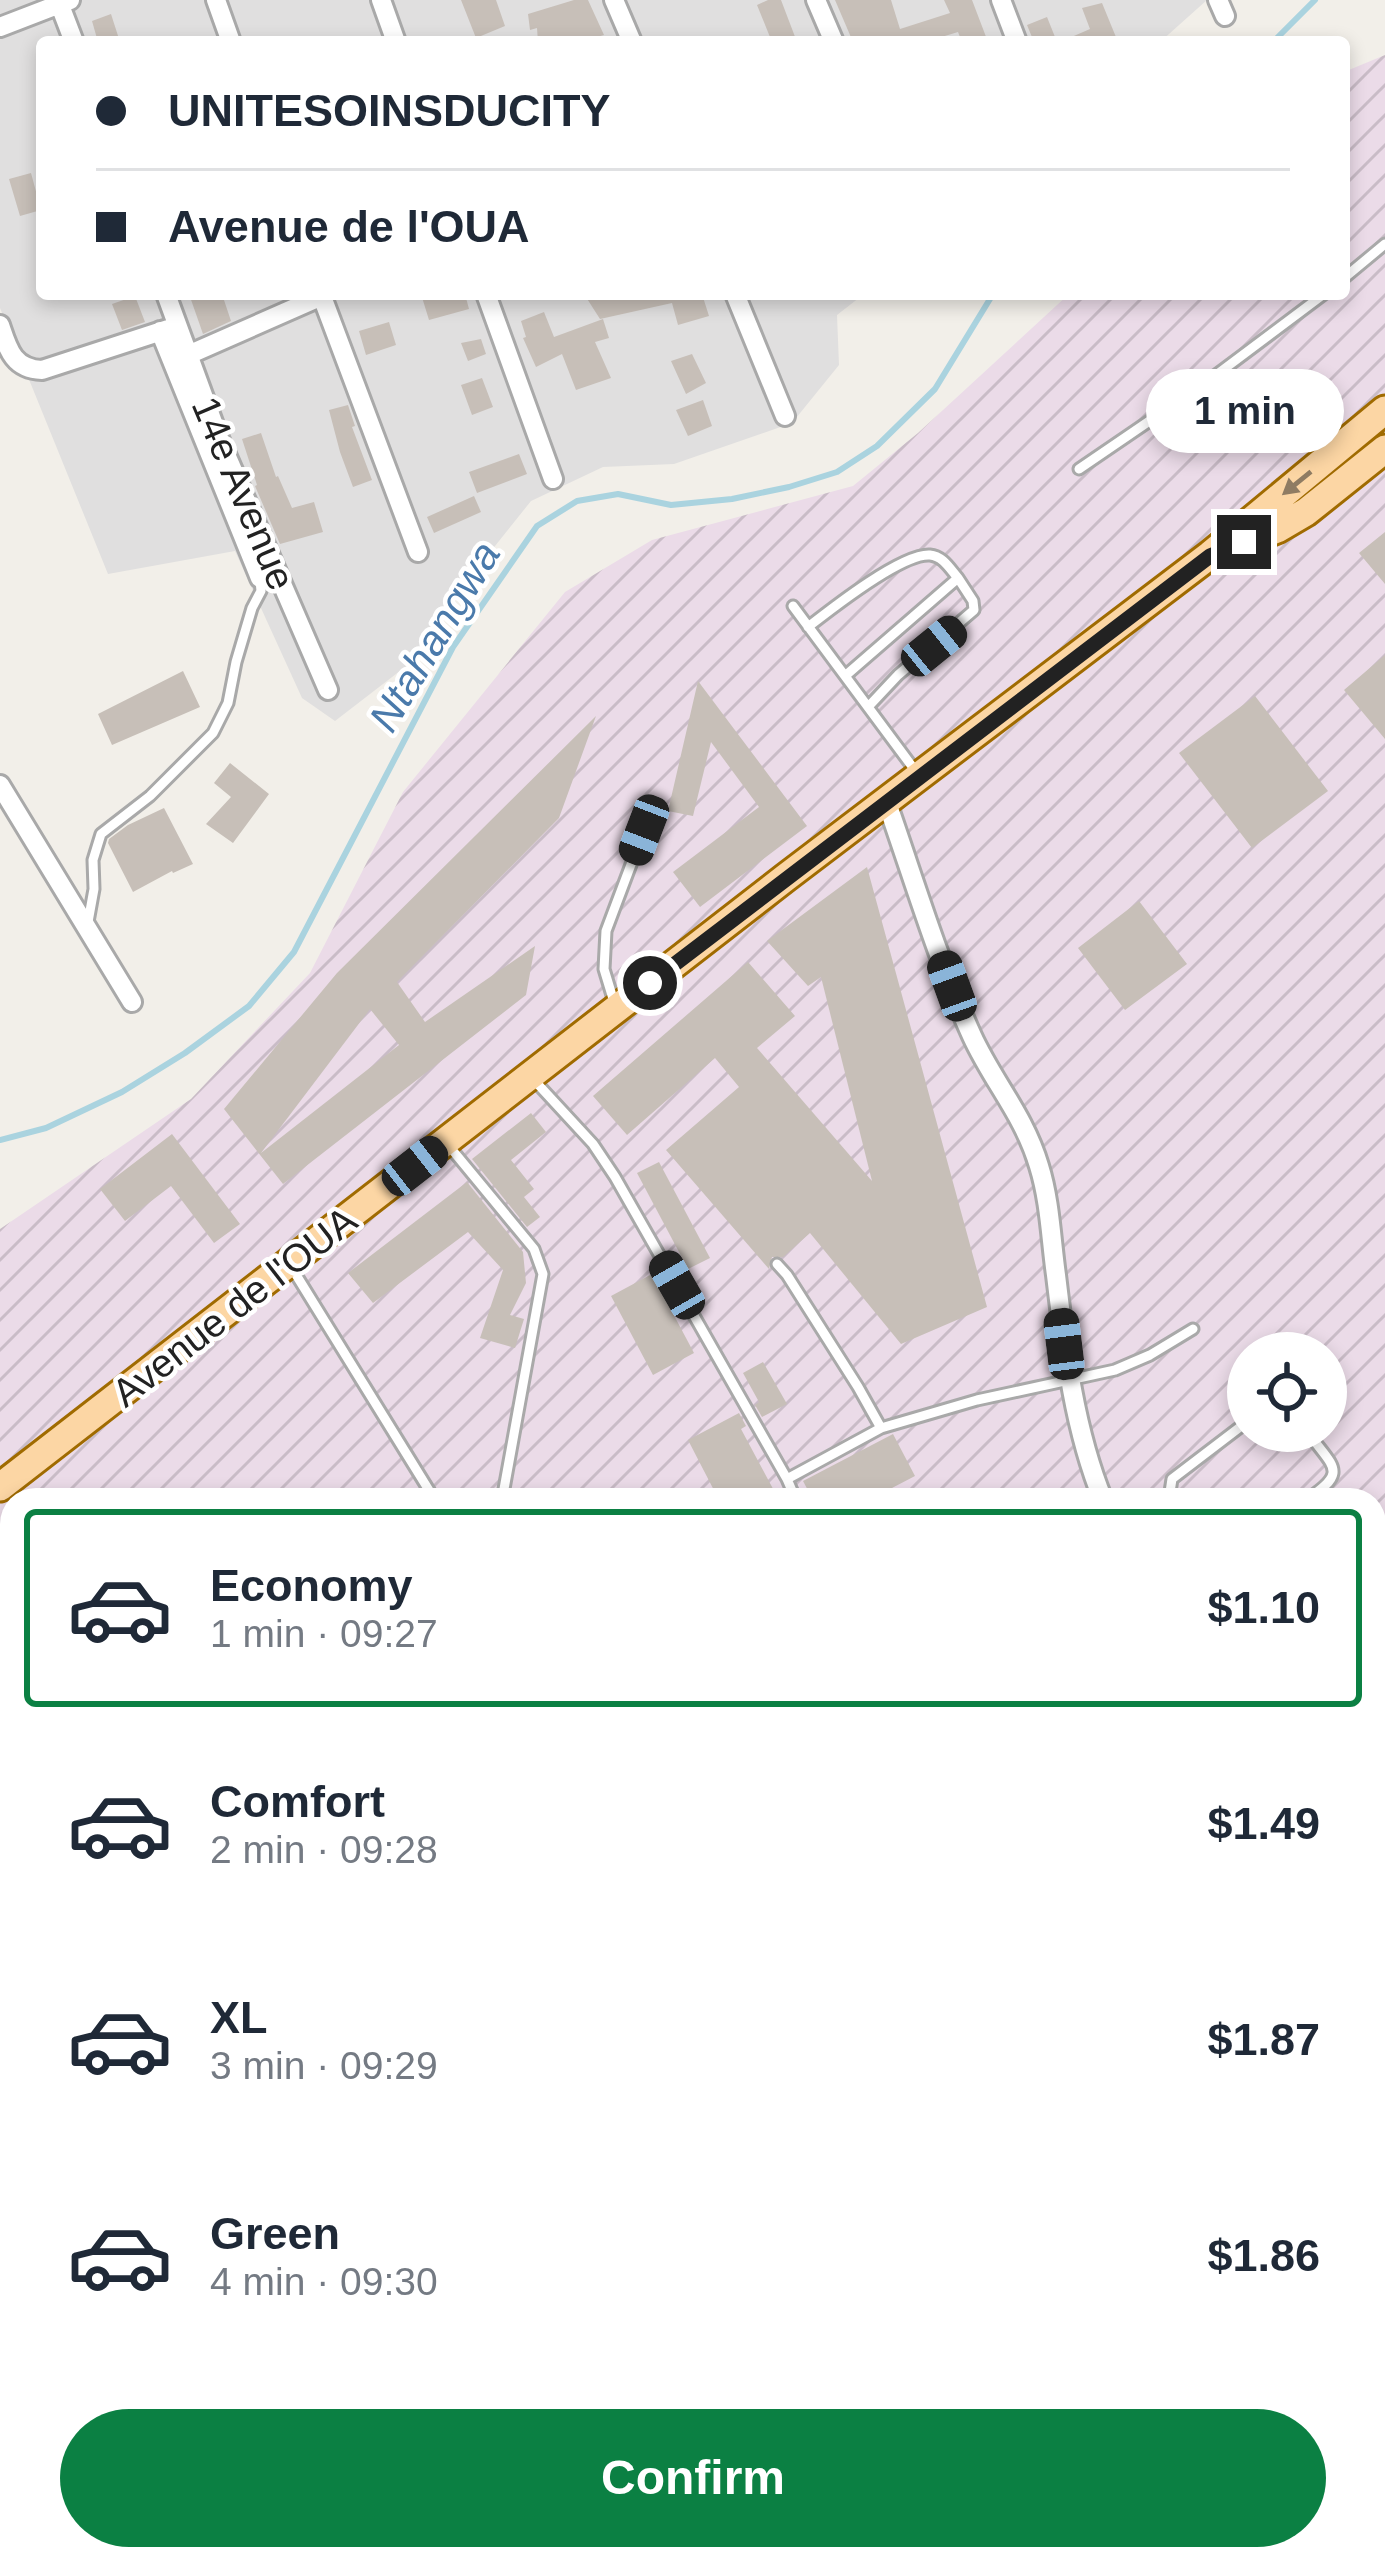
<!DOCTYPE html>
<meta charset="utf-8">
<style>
:root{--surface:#fff;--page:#f2f2f3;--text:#1f2937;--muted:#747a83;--line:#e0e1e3;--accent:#0b8043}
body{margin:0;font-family:Helvetica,sans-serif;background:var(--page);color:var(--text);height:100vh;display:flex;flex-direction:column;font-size:45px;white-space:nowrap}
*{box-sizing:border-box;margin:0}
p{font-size:39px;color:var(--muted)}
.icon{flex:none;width:66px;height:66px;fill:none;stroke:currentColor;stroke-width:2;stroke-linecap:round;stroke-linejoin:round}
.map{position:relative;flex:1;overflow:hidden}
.side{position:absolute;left:0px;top:1488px;width:1386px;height:1083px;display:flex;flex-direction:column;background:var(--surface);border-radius:36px 36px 0 0;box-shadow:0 6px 18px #0003}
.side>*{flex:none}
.hud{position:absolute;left:36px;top:36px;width:1314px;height:264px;border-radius:12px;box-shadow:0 6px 18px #0003;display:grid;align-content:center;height:264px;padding:0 60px;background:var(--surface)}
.fabs{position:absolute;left:1227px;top:1332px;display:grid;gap:24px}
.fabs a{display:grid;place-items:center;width:120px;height:120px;border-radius:50%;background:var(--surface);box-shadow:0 6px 18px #0003;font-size:60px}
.end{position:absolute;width:54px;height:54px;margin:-27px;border:15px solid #222;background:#fff;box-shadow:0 0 0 6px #fff}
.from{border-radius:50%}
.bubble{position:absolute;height:84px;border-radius:42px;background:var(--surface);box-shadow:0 6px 18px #0003;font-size:39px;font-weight:800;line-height:84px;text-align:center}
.car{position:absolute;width:36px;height:72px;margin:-36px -18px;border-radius:15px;box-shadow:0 0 9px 3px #0007;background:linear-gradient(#222 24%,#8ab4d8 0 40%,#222 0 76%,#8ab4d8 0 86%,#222 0)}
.hud b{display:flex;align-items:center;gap:42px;height:114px;font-size:45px}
.hud b+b{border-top:3px solid var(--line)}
.hud i{width:30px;height:30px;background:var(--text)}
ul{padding:21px 0 0;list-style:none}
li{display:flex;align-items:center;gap:36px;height:198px;margin:0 24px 18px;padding:0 36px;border:6px solid transparent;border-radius:12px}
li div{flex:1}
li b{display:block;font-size:45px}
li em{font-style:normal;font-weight:800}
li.selected{border-color:var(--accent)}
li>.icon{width:108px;height:108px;stroke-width:1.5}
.action{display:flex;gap:24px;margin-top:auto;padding:24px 60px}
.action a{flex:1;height:138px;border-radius:72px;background:var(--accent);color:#fff;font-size:48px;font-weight:800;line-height:138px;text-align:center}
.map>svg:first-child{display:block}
.residential{fill:#e0dfdf}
.industrial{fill:url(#industrial-furrows);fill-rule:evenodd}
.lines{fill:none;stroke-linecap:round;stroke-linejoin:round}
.stream{stroke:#aad3df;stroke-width:6}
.building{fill:#c7bfb8;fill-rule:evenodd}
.lane-casing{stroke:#a9a9a9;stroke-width:15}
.street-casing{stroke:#a9a9a9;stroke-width:24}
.secondary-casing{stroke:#707d05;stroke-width:30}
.primary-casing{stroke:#a06b00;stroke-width:33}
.lane{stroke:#fff;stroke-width:9}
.street{stroke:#fff;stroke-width:18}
.secondary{stroke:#f7fabf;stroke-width:24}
.primary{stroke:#fcd6a4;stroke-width:27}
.oneway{fill:#8f7c63}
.route{stroke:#222;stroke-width:15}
.labels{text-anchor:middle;stroke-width:9;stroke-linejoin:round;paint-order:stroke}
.street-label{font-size:39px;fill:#222;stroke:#fff}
.water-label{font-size:42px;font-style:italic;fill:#4a7aab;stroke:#fff}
</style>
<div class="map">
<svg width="1385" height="2570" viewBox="0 0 1385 2570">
<defs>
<pattern id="industrial-furrows" width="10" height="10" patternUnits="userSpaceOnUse" patternTransform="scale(3)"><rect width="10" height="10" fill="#ebdbe8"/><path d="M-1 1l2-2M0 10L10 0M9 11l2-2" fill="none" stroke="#c9bcc7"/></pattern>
</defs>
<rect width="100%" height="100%" fill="#f2efe9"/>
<path class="residential" d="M0 0H1207L1160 42H42V294H864L837 315 839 365 792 423 674 464 603 467 531 501 455 596 431 647 335 721 302 698 235 551 108 574 0 308Z"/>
<path class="industrial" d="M1385 55V2570H0V1229L191 1099 310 973 403 792 565 592 652 540 853 486 918 433 1069 294H1344V72ZM1248 1353H1326V1431H1248ZM12 1500H1374V2559H12Z"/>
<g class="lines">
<path class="stream" d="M1273 42 1315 0
M0 1140 46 1128 122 1092 185 1053 249 1006 294 952 453 647 537 526 577 501 618 494 671 505 732 499 789 487 837 472 877 446 935 389 993 294"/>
</g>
<path class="building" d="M461 0H496L505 26 476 38Z
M574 0H588L604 35 597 37 599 42H538L537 28 530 30 528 14Z
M768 0H781L797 42H772L757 5Z
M835 0H891L900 29 950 13 944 0H972L988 42H962L958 32 925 42H853Z
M1102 3 1118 42H1060L1090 29 1082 8Z
M111 14 120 42H98L92 21Z
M1047 17 1057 42H1034L1027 25Z
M31 173 41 210 20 216 9 179Z
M189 294H222L231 321 203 334Z
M421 294H465L469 309 429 320Z
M584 294H603L608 300 640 294H702L709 316 678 325 672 303 600 319Z
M135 296 145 322 122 330 112 304Z
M544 312 554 337 603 319 609 338 595 342 611 378 576 390 562 354 536 367 523 338 526 337 521 321Z
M389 322 396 345 366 355 359 331Z
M481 339 486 354 468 361 461 343Z
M692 354 706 383 686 394 671 361Z
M482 378 493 407 472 415 461 385Z
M703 400 712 426 688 436 676 410Z
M348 405 355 426 352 427 372 480 353 487 340 452 329 410Z
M261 433 276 477 278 476 292 508 314 502 323 532 280 544 255 486 257 485 242 439Z
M519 454 527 474 477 493 469 472Z
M474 496 481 512 434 533 427 517Z
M1385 532V584L1359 553Z
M1385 655V739L1344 690Z
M183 671 200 707 112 745 98 714Z
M698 681 807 826 700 907 673 872 759 807 711 742 693 816 668 811Z
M1255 696 1328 791 1252 848 1179 753Z
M596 716 559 818 397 982 425 1022 535 946 526 995 283 1184 224 1109 337 973ZM370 1009 399 1045 261 1153Z
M230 763 269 794 233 843 206 824 231 797 214 783Z
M164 808 193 864 173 873 172 871 133 892 108 843 109 839 128 825Z
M867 867 987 1307 901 1344 810 1233 783 1257H772L769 1269 666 1150 739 1087 715 1058 627 1135 593 1096 748 962 795 1016 757 1048 872 1181 821 977 808 986 767 941Z
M1139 901 1187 964 1125 1010 1078 948Z
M531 1113 546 1132 511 1160 534 1189 524 1197 540 1217 527 1227 472 1159Z
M172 1134 240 1224 214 1243 171 1186 125 1221 100 1189Z
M659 1162 710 1258 688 1269 637 1173Z
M467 1182 523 1252 526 1283 510 1315 524 1319 515 1348 480 1338 503 1270 468 1232 373 1303 348 1273Z
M652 1274 694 1353 653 1375 611 1296Z
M763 1362 787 1404 762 1417 755 1405 759 1402 743 1373Z
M739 1413 746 1426 741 1429 779 1500H719L688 1440Z
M893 1434 915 1476 869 1500H813L803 1481Z"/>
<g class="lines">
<g class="lane-casing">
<path id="lane" d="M1344 278 1385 244
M1079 469 1208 381 1324 294
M793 606 917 773
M808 627C831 609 902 553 930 555 943 556 950 569 958 578L845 676
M868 707 898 675 974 610 973 601 958 578
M88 922 94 889 93 860 101 834 150 796 213 733 228 703 236 662 252 608 261 591 260 580
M614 1002 604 969 606 931 644 830
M534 1080 593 1144 615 1177 787 1479 881 1428 977 1400 1115 1370 1150 1355 1193 1329
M449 1146 534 1249 543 1274 502 1500
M777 1264 787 1275 858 1387 881 1428
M290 1265 435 1500
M787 1479 796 1500
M1173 1500 1170 1492 1172 1479 1248 1421
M1306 1500C1350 1471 1333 1468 1307 1431
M1374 1760 1379 1753
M1374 1937 1385 1933
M898 2559 901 2570"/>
</g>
<g class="street-casing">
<path id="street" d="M58 0 74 42
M216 0 231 42
M381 0 396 42
M614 0 632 42
M816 0 834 42
M1001 0 1017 42
M1218 0 1225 16
M0 27 70 0
M166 294 218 436 328 690
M321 294 418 552
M486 294 553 479
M735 294 785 416
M0 325C8 349 13 369 42 370L168 329
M160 331 260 578
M188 355 322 296
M0 785 132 1002
M887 803C914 880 938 961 972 1036 993 1082 1024 1115 1039 1166 1050 1201 1051 1240 1056 1275 1065 1351 1074 1429 1103 1500
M0 1752 12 1767
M1374 2048 1385 2090
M0 2107 12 2098"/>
</g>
<g class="secondary-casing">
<path id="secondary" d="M1374 2114 1385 2111
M284 2559 287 2570
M89 2570 116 2559"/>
</g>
<g class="primary-casing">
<path id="primary" d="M1236 545 1277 529 1306 512 1385 449
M0 1487 785 878 1210 555 1385 410"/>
</g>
<use href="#lane" class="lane"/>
<use href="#street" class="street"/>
<use href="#secondary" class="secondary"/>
<use href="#primary" class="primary"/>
</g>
<defs><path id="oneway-solid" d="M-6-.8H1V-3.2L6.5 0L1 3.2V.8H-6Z" transform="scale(3)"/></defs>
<use class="oneway" href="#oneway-solid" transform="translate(1297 483) rotate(141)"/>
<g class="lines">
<path class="route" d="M650 983 1210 556 1244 542"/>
</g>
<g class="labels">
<g class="street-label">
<text transform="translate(244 493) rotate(67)" y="14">14e Avenue</text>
<text transform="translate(234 1306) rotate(-38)" y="14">Avenue de l'OUA</text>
</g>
<g class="water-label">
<text transform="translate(434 636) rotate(-59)" y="15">Ntahangwa</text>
</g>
</g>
</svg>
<div class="fabs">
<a><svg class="icon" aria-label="locate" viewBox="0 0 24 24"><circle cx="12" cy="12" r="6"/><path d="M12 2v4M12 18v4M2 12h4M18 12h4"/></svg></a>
</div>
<i class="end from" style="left:650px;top:983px"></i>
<i class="end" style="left:1244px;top:542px"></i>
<div class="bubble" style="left:1146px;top:369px;width:198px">1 min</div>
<i class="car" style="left:934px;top:646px;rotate:51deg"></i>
<i class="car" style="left:644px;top:830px;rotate:201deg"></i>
<i class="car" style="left:952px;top:986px;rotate:340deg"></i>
<i class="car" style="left:415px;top:1166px;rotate:52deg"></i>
<i class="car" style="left:677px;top:1285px;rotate:330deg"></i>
<i class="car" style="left:1064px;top:1344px;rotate:353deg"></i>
<div class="hud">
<b><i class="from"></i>UNITESOINSDUCITY</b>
<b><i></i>Avenue de l'OUA</b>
</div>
<section class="side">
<ul>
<li class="selected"><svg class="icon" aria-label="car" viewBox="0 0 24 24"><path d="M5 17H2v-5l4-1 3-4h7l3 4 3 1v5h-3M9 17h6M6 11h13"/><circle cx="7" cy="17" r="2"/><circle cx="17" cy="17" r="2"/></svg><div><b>Economy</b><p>1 min · 09:27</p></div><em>$1.10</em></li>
<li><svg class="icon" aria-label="car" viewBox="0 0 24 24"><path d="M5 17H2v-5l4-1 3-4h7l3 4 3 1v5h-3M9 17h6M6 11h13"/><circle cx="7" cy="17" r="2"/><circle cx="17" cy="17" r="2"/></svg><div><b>Comfort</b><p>2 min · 09:28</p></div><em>$1.49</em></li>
<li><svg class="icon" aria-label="car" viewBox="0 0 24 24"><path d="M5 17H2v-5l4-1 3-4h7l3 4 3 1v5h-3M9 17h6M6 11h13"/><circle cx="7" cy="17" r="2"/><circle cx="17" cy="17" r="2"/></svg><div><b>XL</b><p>3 min · 09:29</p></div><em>$1.87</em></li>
<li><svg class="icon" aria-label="car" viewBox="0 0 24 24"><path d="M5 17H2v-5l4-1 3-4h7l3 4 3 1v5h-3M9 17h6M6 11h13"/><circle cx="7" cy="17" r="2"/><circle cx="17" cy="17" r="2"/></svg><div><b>Green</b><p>4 min · 09:30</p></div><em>$1.86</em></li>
</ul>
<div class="action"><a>Confirm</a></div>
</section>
</div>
